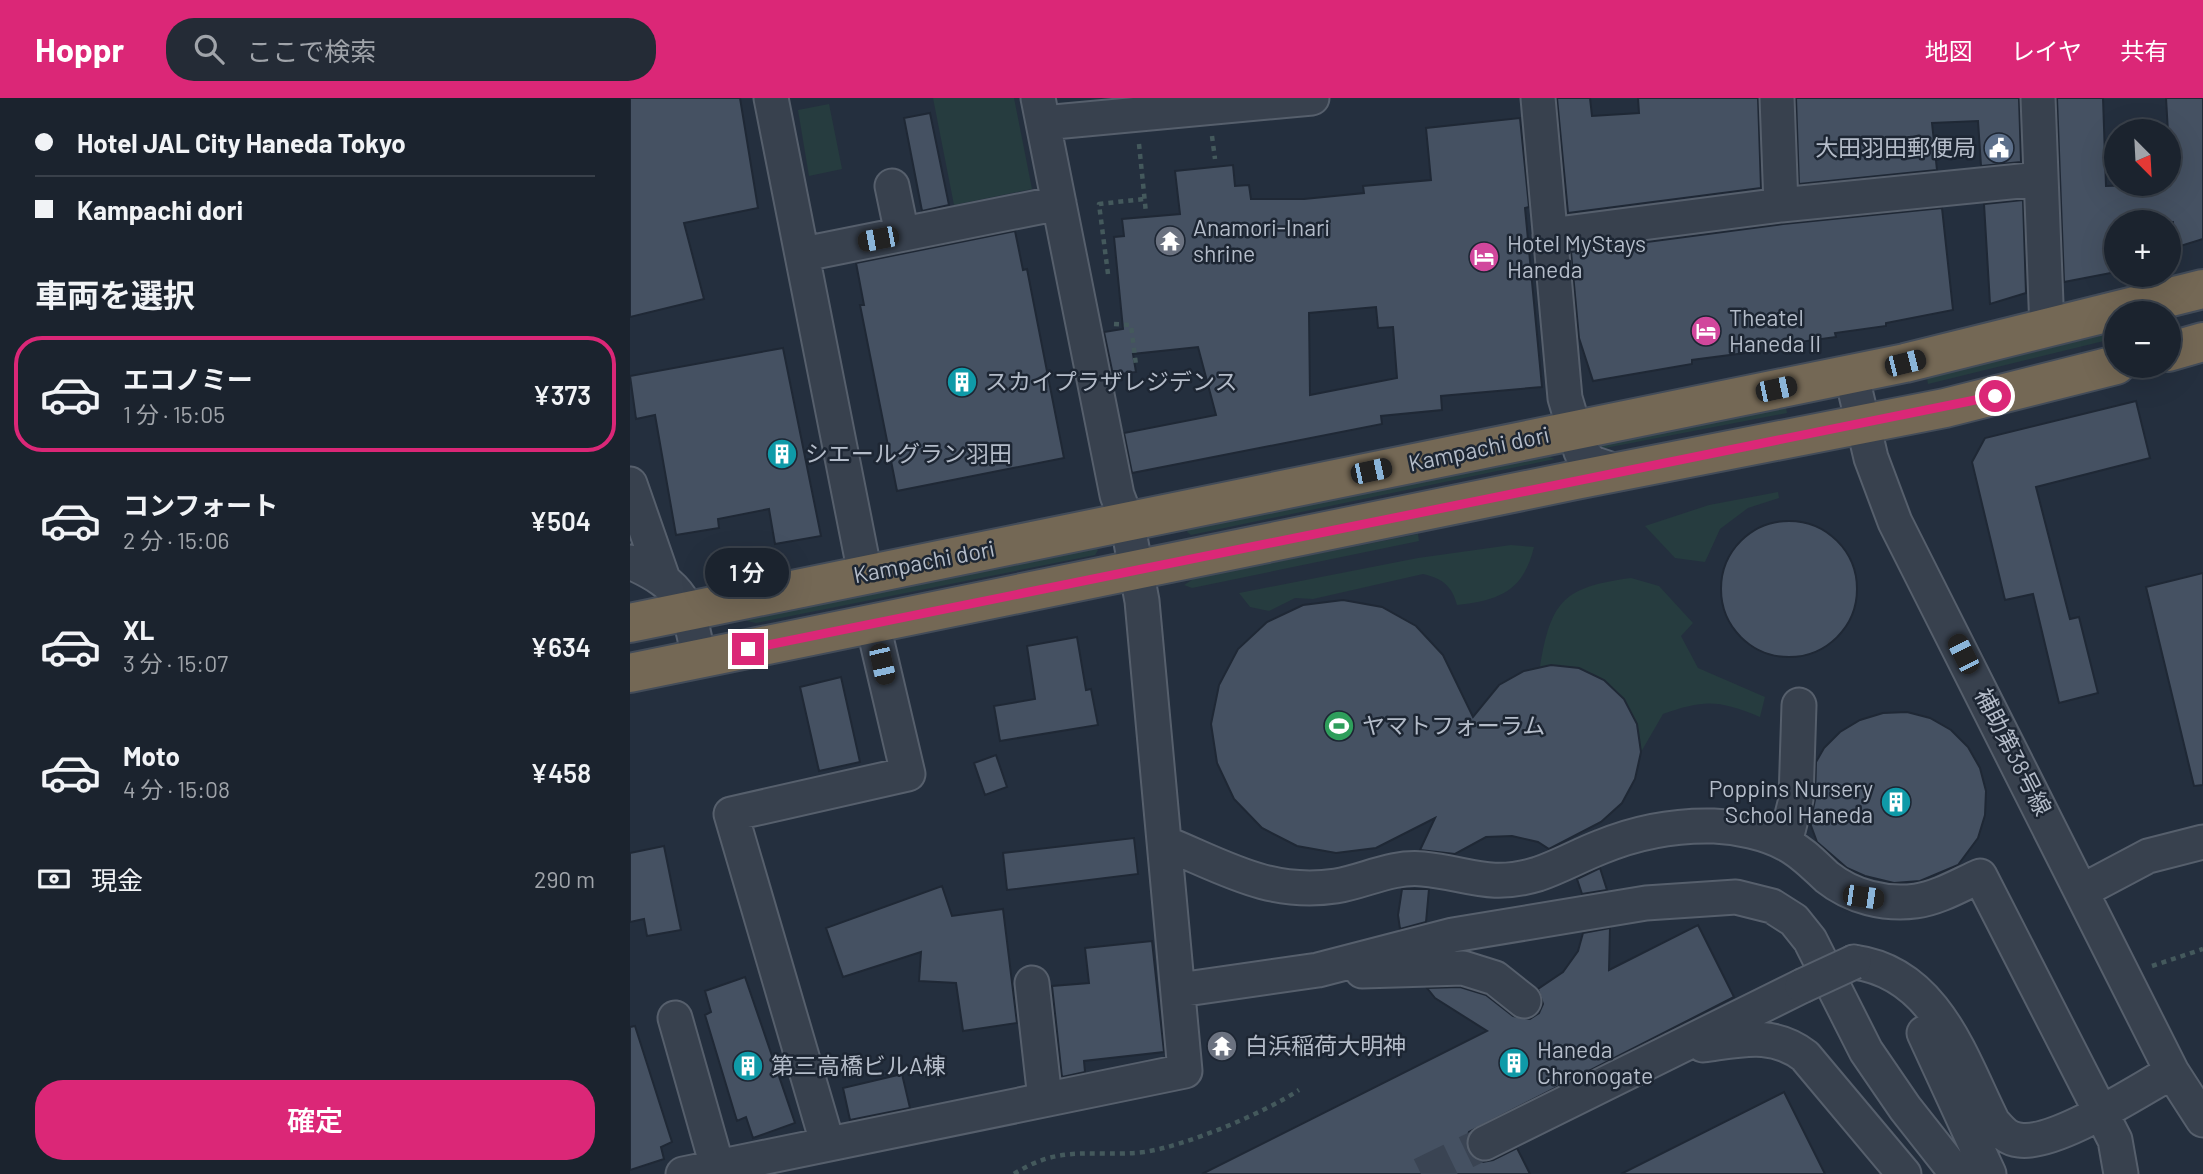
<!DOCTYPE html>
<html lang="ja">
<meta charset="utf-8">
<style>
:root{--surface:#1b232e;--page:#242b36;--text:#f1f3f6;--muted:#a0a4aa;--line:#39404a;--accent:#db2777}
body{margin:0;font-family:Barlow,"Noto Sans JP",sans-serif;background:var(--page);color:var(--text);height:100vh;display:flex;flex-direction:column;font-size:26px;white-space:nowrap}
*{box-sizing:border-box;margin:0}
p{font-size:23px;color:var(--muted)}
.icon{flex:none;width:38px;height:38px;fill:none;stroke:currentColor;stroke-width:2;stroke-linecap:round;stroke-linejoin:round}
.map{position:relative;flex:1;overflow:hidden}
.side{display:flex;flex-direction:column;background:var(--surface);width:630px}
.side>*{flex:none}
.banner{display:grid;align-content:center;height:154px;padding:0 35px;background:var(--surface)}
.needle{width:46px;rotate:156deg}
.controls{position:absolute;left:1474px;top:21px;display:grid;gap:14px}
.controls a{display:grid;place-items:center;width:77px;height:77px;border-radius:50%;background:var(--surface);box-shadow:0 7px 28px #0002,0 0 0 2px var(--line);font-size:35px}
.end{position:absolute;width:32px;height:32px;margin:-16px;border:9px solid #db2777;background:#fff;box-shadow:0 0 0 4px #fff}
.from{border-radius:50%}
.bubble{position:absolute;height:49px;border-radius:24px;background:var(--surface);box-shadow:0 7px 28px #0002,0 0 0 2px var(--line);font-size:23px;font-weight:600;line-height:49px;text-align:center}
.car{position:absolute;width:21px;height:42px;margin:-21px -10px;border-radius:9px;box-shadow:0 0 5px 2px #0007;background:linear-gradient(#222 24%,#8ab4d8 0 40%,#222 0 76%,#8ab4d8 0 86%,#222 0)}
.banner b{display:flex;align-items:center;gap:24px;height:66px;font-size:26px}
.banner b+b{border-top:2px solid var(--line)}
.banner i{width:18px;height:18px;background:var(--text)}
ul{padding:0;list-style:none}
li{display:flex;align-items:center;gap:21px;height:116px;margin:0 14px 10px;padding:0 21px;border:4px solid transparent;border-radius:28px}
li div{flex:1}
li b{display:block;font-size:26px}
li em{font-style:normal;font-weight:600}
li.on{border-color:var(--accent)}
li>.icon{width:63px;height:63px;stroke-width:1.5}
h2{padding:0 35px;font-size:32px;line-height:84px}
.pay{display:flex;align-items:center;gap:18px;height:77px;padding:0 35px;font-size:26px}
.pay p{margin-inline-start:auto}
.action{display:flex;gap:14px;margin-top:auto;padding:14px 35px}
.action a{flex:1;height:80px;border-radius:28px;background:var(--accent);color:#fff;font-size:28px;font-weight:600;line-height:80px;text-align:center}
header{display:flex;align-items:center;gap:42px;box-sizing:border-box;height:98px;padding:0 35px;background:var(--accent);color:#fff}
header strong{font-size:33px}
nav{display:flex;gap:38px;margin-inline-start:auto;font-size:24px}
.search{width:490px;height:63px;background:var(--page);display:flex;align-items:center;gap:18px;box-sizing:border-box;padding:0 24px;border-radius:28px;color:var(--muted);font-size:26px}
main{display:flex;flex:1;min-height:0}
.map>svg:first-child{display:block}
.green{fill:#263c3f}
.building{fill:#455162;stroke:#1f2835;stroke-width:2;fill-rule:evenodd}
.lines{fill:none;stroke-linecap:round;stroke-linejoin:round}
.minor-tunnel{stroke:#3a4453;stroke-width:33;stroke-dasharray:33 17;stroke-linecap:butt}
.minor-casing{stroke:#565f6c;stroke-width:37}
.highway-casing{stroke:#434c59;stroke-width:42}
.path{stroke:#44595c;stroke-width:4.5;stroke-dasharray:5 5;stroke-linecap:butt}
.minor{stroke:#38414e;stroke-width:33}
.highway{stroke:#746855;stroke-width:38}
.minor-bridge-casing{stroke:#565f6c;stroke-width:37;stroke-linecap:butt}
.minor-bridge{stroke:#38414e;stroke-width:33}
.route{stroke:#db2777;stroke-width:9}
.labels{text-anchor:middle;stroke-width:5;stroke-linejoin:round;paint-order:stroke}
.poi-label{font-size:23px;fill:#b4bcc9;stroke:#1d2633;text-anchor:start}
.street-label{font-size:23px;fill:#b4bcc9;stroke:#1d2633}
</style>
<header>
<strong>Hoppr</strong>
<div class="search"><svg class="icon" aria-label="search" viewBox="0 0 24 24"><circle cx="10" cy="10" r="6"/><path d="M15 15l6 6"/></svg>ここで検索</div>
<nav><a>地図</a><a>レイヤ</a><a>共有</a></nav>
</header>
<main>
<section class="side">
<div class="banner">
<b><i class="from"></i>Hotel JAL City Haneda Tokyo</b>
<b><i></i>Kampachi dori</b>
</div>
<h2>車両を選択</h2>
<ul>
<li class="on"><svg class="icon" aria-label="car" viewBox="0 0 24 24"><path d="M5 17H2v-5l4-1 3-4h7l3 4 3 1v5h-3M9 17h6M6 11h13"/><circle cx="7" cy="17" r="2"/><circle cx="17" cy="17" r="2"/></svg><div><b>エコノミー</b><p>1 分 · 15:05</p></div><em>¥373</em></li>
<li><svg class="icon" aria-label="car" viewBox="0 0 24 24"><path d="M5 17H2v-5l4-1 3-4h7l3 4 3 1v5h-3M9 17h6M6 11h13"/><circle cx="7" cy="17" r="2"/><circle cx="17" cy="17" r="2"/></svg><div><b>コンフォート</b><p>2 分 · 15:06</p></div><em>¥504</em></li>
<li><svg class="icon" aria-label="car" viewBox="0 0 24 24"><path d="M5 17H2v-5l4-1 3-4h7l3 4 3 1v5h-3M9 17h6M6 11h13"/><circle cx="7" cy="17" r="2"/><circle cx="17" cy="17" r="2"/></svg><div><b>XL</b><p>3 分 · 15:07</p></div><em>¥634</em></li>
<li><svg class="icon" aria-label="car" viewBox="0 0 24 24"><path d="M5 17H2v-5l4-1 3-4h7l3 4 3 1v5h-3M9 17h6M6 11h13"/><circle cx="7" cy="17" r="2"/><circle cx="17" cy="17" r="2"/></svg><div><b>Moto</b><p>4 分 · 15:08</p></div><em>¥458</em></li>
</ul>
<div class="pay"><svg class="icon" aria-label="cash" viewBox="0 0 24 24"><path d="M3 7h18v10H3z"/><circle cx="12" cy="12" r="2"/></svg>現金<p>290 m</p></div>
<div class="action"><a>確定</a></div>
</section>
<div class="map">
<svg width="1573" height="1076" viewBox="0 0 1573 1076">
<rect width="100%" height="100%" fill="#242f3e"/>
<path class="green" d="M303 0H384L402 91 324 107Z
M199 6 212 71 179 78 168 12Z
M1486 234V240L1298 286 1297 280Z
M1156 310 1157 315 970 351 973 346Z
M916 358 925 361 561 437 557 434 560 429Z
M1148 394 1149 400 1118 410 1090 431 1075 464 1045 460 1015 428 1079 407Z
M788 436 789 443 562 490 554 487 565 480Z
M881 447 904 449C893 494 869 502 827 507 822 487 811 480 793 476L683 501 665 500 639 513 620 509 609 495 788 460Z
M466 449 468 452 465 457 126 525 117 523 118 519Z
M1001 480 1029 488 1063 525 1051 538 1068 570 1135 599 1130 619C1089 602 1075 601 1033 616L1011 654C989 587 985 571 910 569 921 502 934 489 1001 480Z"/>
<path class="building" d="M0 0H110L128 110 54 125 74 201 0 219Z
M927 0H960L962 18 1009 15 1008 0H1128L1131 90 938 115Z
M1166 0H1389L1391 64 1351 68 1348 23 1302 25 1307 72 1169 86Z
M1427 0H1473L1476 88 1541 86 1536 0H1573V141L1544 150 1543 124H1486V174L1434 184Z
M300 15 319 107 292 113 274 20Z
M890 20 899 109 895 110 912 289 811 298 812 312 751 318 752 326 502 375 494 335 586 317 568 249 503 256 506 274 483 277 474 234 493 231 484 139 494 138 492 121 550 116 545 73 603 67 605 88 619 87 621 101H674L734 95 733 88 801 82 796 30ZM746 209 748 230 763 229 767 280 680 297 679 215Z
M1393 102 1396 195 1360 206 1354 106Z
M1312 110 1323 212 1256 225V228L1205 235 1206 239 1162 245V249L1062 262V266L963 283 949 240 941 154 1153 126Z
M385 133 393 172 397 171 434 360 267 393 230 207H234L226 165Z
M153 250 191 438 145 446 139 411 88 421 89 430 46 437 25 317 6 321 0 278Z
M1506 303 1520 360 1406 389 1440 521 1449 519 1468 595 1429 605 1403 496 1375 502 1342 364 1355 340Z
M1091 491a68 68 0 1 1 136 0a68 68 0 1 1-136 0Z
M1573 475V687L1564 688 1516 489Z
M713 502 752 509 786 528 813 557 843 619 869 587 894 573 921 567 949 570 974 582 994 601 1007 626 1011 654 1005 681 992 705 971 724 919 751 908 744 882 738 856 739 825 756 790 752 805 720 746 750 706 755 667 748 632 730 604 701 587 665 581 626 589 587 608 551 637 524 673 507Z
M447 539 456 592 461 591 468 627 370 643 364 608 405 601 397 548Z
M211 579 230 664 189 673 170 589Z
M1277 614 1300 620 1321 632 1338 649 1350 670 1356 693 1355 717 1348 740 1328 767 1290 783 1264 785 1235 778 1217 770 1187 744 1180 725 1185 702 1186 664 1194 650 1210 634 1230 622 1253 615Z
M366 657 377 689 355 697 344 665Z
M504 740 508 776 377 792 373 755Z
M34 748 51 832 17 838 14 821 0 824V755Z
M970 770 977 792 952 796 947 781Z
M312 788 322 818 373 811 387 925 333 933 326 885 289 883 291 854 213 879 196 830Z
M772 791H799L796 824 770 831 768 817Z
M1068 827 1104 899 839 1034 836 1044 844 1061 853 1064 863 1062 887 1050 900 1076H572L857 933 805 900 797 890 830 889 856 897 883 918 900 921 909 915 913 906 908 891 933 874 948 853 953 835 980 830 979 872Z
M522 843 534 954 454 963 455 974 432 979 422 888 459 885 455 850Z
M115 879 165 1025 123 1040 116 1019 107 1023 75 917 81 914 75 893Z
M5 928 42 1044 31 1049 34 1061 0 1072V929Z
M272 976 280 1010 220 1022 213 990Z
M1154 994 1195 1076H991Z"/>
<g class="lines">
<path class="minor-tunnel" d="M791 1076 855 1045"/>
<g class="minor-casing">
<path id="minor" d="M141 0 235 476
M908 0 935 300 951 354 962 365 992 375
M1147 0 1151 107
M1408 0 1417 231
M413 25 682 0
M262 88 272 136
M920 137 1151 107 1410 81
M174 156 429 105
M1221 275 1241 360 1265 424 1542 974 1573 1022
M0 386 32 478
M0 464C54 488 58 505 69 561
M535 745C594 769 639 798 706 788 736 783 761 768 793 771 837 775 859 791 908 776 929 769 950 757 971 749 1007 734 1046 727 1084 728 1107 729 1136 735 1156 746 1172 754 1184 767 1197 779 1222 799 1255 807 1286 803 1308 800 1330 787 1350 778L1485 1042 1491 1076
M1155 745 1166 701 1169 607
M1452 793 1518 758 1573 744
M1224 864C1306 875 1331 960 1363 1024 1371 1033 1377 1041 1389 1042 1425 1048 1509 992 1542 974
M732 873 833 870 865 880 894 903
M402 885 415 1001
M549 892 688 872 823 837 1016 805 1106 799 1142 808 1164 822 1180 842 1236 953 1275 1010 1327 1076
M45 920 87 1068
M1294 935 1359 1076
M1073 947C1111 942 1143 933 1175 958L1274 1076
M197 1044 101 716 278 676 243 527
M855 1045 1172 888
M53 1076 555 973 512 503 497 423 487 397 408 0"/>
</g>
<g class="highway-casing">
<path id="highway" d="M1538 254 1573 244
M0 525 1275 265 1573 191
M0 575 946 382 1315 310 1486 267"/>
</g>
<path class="path" d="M582 38 585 61
M509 46 516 115
M478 176 469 106 514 101
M484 226 501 227 506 267
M1522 868 1573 851
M384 1076C432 1045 464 1060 514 1054 556 1048 634 1015 669 992"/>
<use href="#minor" class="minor"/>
<use href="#highway" class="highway"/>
<g class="minor-bridge-casing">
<path id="minor-bridge" d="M1172 888 1224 864"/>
</g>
<use href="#minor-bridge" class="minor-bridge"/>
</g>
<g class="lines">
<path class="route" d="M118 551 1365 298"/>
</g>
<defs>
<g id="civic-disc" transform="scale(1.575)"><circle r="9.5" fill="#5c6f8a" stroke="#1d2633"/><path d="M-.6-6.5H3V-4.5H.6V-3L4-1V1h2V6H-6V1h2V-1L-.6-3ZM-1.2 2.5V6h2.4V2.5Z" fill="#fff"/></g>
<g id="temple-disc" transform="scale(1.575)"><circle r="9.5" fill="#6b7280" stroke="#1d2633"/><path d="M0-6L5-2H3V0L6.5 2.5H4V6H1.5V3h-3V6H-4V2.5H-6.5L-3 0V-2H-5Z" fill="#fff"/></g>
<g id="hotel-disc" transform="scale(1.575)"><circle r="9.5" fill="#d1479c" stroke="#1d2633"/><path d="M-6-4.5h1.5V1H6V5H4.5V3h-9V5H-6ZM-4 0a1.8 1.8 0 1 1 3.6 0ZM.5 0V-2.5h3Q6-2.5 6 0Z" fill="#fff"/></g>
<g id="building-disc" transform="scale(1.575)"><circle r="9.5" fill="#0f9aa8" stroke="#1d2633"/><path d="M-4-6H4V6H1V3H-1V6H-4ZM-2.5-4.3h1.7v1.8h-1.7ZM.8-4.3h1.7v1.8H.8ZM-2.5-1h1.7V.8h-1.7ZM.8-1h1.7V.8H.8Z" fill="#fff"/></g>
<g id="stadium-disc" transform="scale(1.575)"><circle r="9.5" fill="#2e9e5b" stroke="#1d2633"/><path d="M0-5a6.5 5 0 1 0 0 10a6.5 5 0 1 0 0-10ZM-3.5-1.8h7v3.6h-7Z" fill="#fff"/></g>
</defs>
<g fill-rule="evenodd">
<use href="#civic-disc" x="1369" y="50"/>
<use href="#temple-disc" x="540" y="143"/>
<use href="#hotel-disc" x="854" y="159"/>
<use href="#hotel-disc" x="1076" y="233"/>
<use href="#building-disc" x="332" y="284"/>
<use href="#building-disc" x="152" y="356"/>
<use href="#stadium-disc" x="709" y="628"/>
<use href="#building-disc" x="1266" y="704"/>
<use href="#temple-disc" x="592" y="948"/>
<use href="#building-disc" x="884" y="965"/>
<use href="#building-disc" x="118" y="968"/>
</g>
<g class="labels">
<g class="poi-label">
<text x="1346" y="58" text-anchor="end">大田羽田郵便局</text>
<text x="563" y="138">Anamori-Inari<tspan x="563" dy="26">shrine</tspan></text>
<text x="877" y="154">Hotel MyStays<tspan x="877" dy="26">Haneda</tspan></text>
<text x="1099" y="228">Theatel<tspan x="1099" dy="26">Haneda II</tspan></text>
<text x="355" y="292">スカイプラザレジデンス</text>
<text x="175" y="364">シエールグラン羽田</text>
<text x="732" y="636">ヤマトフォーラム</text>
<text x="1243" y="699" text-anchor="end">Poppins Nursery<tspan x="1243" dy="26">School Haneda</tspan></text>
<text x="615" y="956">白浜稲荷大明神</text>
<text x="907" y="960">Haneda<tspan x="907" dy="26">Chronogate</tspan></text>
<text x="141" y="976">第三高橋ビルA棟</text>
</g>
<g class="street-label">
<text transform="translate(849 351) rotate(-12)" y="8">Kampachi dori</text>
<text transform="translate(294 464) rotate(-11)" y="8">Kampachi dori</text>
<text transform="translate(1383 654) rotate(63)" y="8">補助第38号線</text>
</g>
</g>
</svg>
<div class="controls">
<a><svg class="needle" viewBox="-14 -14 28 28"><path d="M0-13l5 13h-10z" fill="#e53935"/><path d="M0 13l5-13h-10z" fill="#a0a4aa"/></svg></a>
<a>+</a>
<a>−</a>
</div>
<i class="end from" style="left:1365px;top:298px"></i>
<i class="end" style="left:118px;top:551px"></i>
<div class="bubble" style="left:75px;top:450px;width:84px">1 分</div>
<i class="car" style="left:248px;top:141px;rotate:259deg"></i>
<i class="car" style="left:1275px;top:265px;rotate:76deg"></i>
<i class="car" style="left:1146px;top:291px;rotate:78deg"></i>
<i class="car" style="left:741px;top:373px;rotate:78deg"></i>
<i class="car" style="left:1333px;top:556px;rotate:333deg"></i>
<i class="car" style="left:252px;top:566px;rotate:167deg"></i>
<i class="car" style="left:1233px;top:799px;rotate:98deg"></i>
</div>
</main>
